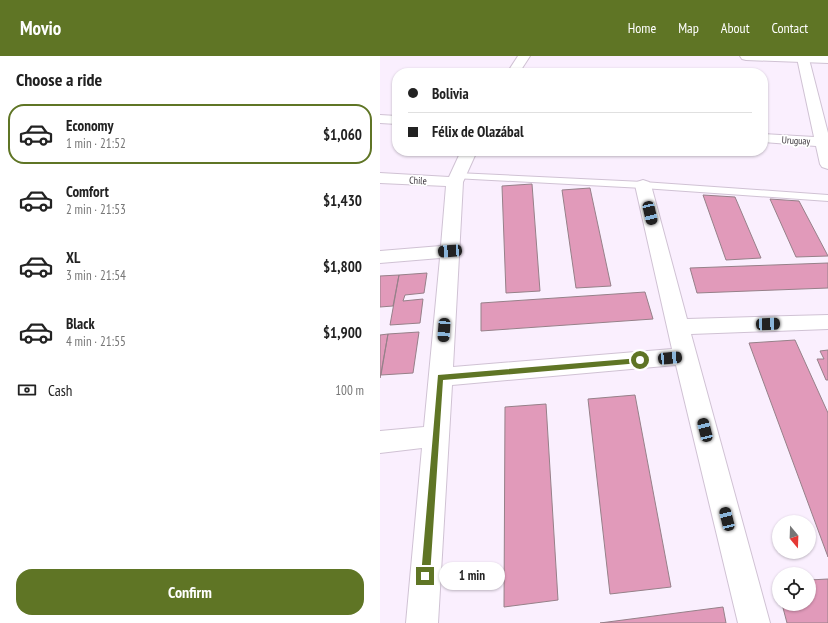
<!DOCTYPE html>
<meta charset="utf-8">
<style>
:root{--surface:#fff;--page:#f2f2f2;--text:#222;--muted:#767676;--line:#e0e0e0;--accent:#5f7525}
body{margin:0;font-family:"PT Sans Narrow",sans-serif;background:var(--page);color:var(--text);height:100vh;display:flex;flex-direction:column;font-size:15px;white-space:nowrap}
*{box-sizing:border-box;margin:0}
p{font-size:13px;color:var(--muted)}
.icon{flex:none;width:22px;height:22px;fill:none;stroke:currentColor;stroke-width:2;stroke-linecap:round;stroke-linejoin:round}
.map{position:relative;flex:1;overflow:hidden}
.drawer{display:flex;flex-direction:column;background:var(--surface);width:380px}
.drawer>*{flex:none}
.guide{position:absolute;left:12px;top:12px;width:376px;height:88px;border-radius:16px;box-shadow:0 1px 3px #0004;display:grid;align-content:center;height:88px;padding:0 16px;background:var(--surface)}
.needle{width:26px;rotate:161deg}
.controls{position:absolute;left:392px;top:459px;display:grid;gap:8px}
.controls a{display:grid;place-items:center;width:44px;height:44px;border-radius:50%;background:var(--surface);box-shadow:0 1px 3px #0004;font-size:20px}
.end{position:absolute;width:18px;height:18px;margin:-9px;border:5px solid #5f7525;background:#fff;box-shadow:0 0 0 2px #fff}
.from{border-radius:50%}
.bubble{position:absolute;height:28px;border-radius:14px;background:var(--surface);box-shadow:0 1px 3px #0004;font-size:13px;font-weight:800;line-height:28px;text-align:center}
.car{position:absolute;width:12px;height:24px;margin:-12px -6px;border-radius:5px;box-shadow:0 0 3px 1px #0007;background:linear-gradient(#222 24%,#8ab4d8 0 40%,#222 0 76%,#8ab4d8 0 86%,#222 0)}
.guide b{display:flex;align-items:center;gap:14px;height:38px;font-size:15px}
.guide b+b{border-top:1px solid var(--line)}
.guide i{width:10px;height:10px;background:var(--text)}
ul{padding:0;list-style:none}
li{display:flex;align-items:center;gap:12px;height:60px;margin:0 8px 6px;padding:0 8px;border:2px solid transparent;border-radius:16px}
li div{flex:1}
li b{display:block;font-size:15px}
li em{font-style:normal;font-weight:800}
li.on{border-color:var(--accent)}
li>.icon{width:36px;height:36px;stroke-width:1.5}
h2{padding:0 16px;font-size:18px;line-height:48px}
.pay{display:flex;align-items:center;gap:10px;height:44px;padding:0 16px;font-size:15px}
.pay p{margin-inline-start:auto}
.cta{display:flex;gap:8px;margin-top:auto;padding:8px 16px}
.cta a{flex:1;height:46px;border-radius:16px;background:var(--accent);color:#fff;font-size:16px;font-weight:800;line-height:46px;text-align:center}
header{display:flex;align-items:center;gap:24px;box-sizing:border-box;height:56px;padding:0 20px;background:var(--accent);color:#fff}
header strong{font-size:19px}
nav{display:flex;gap:22px;margin-inline-start:auto;font-size:14px}
main{display:flex;flex:1;min-height:0}
.map>svg:first-child{display:block}
.building{fill:#e19aba;stroke:#968089}
.lines{fill:none;stroke-linecap:round;stroke-linejoin:round}
.service-casing{stroke:#d0c2d4;stroke-width:2}
.minor-casing{stroke:#d0c2d4;stroke-width:2}
.tertiary-casing{stroke:#d0c2d4;stroke-width:2}
.service{fill:#fff;fill-rule:evenodd}
.minor{fill:#fff;fill-rule:evenodd}
.tertiary{fill:#fff;fill-rule:evenodd}
.route{fill:#5f7525}
.labels{text-anchor:middle;stroke-width:3.5;stroke-linejoin:round;paint-order:stroke}
.far-street-label{font-size:10px;fill:#3b353c;stroke:#fff}
</style>
<header>
<strong>Movio</strong>
<nav><a>Home</a><a>Map</a><a>About</a><a>Contact</a></nav>
</header>
<main>
<section class="drawer">
<h2>Choose a ride</h2>
<ul>
<li class="on"><svg class="icon" aria-label="car" viewBox="0 0 24 24"><path d="M5 17H2v-5l4-1 3-4h7l3 4 3 1v5h-3M9 17h6M6 11h13"/><circle cx="7" cy="17" r="2"/><circle cx="17" cy="17" r="2"/></svg><div><b>Economy</b><p>1 min · 21:52</p></div><em>$1,060</em></li>
<li><svg class="icon" aria-label="car" viewBox="0 0 24 24"><path d="M5 17H2v-5l4-1 3-4h7l3 4 3 1v5h-3M9 17h6M6 11h13"/><circle cx="7" cy="17" r="2"/><circle cx="17" cy="17" r="2"/></svg><div><b>Comfort</b><p>2 min · 21:53</p></div><em>$1,430</em></li>
<li><svg class="icon" aria-label="car" viewBox="0 0 24 24"><path d="M5 17H2v-5l4-1 3-4h7l3 4 3 1v5h-3M9 17h6M6 11h13"/><circle cx="7" cy="17" r="2"/><circle cx="17" cy="17" r="2"/></svg><div><b>XL</b><p>3 min · 21:54</p></div><em>$1,800</em></li>
<li><svg class="icon" aria-label="car" viewBox="0 0 24 24"><path d="M5 17H2v-5l4-1 3-4h7l3 4 3 1v5h-3M9 17h6M6 11h13"/><circle cx="7" cy="17" r="2"/><circle cx="17" cy="17" r="2"/></svg><div><b>Black</b><p>4 min · 21:55</p></div><em>$1,900</em></li>
</ul>
<div class="pay"><svg class="icon" aria-label="cash" viewBox="0 0 24 24"><path d="M3 7h18v10H3z"/><circle cx="12" cy="12" r="2"/></svg>Cash<p>100 m</p></div>
<div class="cta"><a>Confirm</a></div>
</section>
<div class="map">
<svg width="448" height="567" viewBox="0 0 448 567">
<rect width="100%" height="100%" fill="#faeffe"/>
<path class="building" d="M152 128 160 235 126 237 122 130Z
M210 132 231 230 196 232 182 134Z
M323 139 355 141 381 202 346 204Z
M390 143 419 145 448 200 416 201Z
M448 207V232L317 237 310 212Z
M47 217 44 237 25 239 23 245 43 243 40 267 10 269 19 219Z
M19 219 13 250 0 251V220Z
M265 236 273 263 101 275V247Z
M39 276 33 317 1 319 8 278Z
M8 278 0 322V279Z
M415 284 448 357V501L369 287Z
M448 294V324H446L437 303H444L440 295Z
M255 339 291 531 230 538 208 343Z
M166 348 178 544 124 551 125 351Z
M448 523V567H407L402 548H429V524Z
M343 551 346 567H220Z"/>
<g class="lines">
<g class="service-casing">
<path id="service" d="M77 117 263 126 448 139V145L263 132 74 122 72 120Z"/>
</g>
<g class="minor-casing">
<path id="minor" d="M138 0H150L139 17H127Z
M418 0H431L429 3 448 77V113L442 111 440 108 436 90 383 86V78L434 81 417 2Z
M0 59 17 60V68L0 67Z
M81 95H97L83 126 73 311 292 293 255 129 257 126 263 124 269 126 271 129 307 263 448 259V273L311 278 390 567H358L296 309 72 329 58 567H26L42 392 0 397V375L44 371 60 202 0 207V195L61 190 66 130 0 127V117L69 121Z"/>
</g>
<g class="tertiary-casing">
<path id="tertiary" d="M360 0H448V7L366 4 362 3Z"/>
</g>
<use href="#service" class="service"/>
<use href="#minor" class="minor"/>
<use href="#tertiary" class="tertiary"/>
</g>
<path class="route" d="M260 302 263 304 260 307 63 324 50 520 48 523 45 525 42 523 41 520 58 319Z"/>
<g class="labels">
<g class="far-street-label">
<text transform="translate(416 84) rotate(3)" y="4">Uruguay</text>
<text transform="translate(38 124) rotate(3)" y="4">Chile</text>
</g>
</g>
</svg>
<div class="controls">
<a><svg class="needle" viewBox="-14 -14 28 28"><path d="M0-13l5 13h-10z" fill="#e53935"/><path d="M0 13l5-13h-10z" fill="#767676"/></svg></a>
<a><svg class="icon" aria-label="locate" viewBox="0 0 24 24"><circle cx="12" cy="12" r="6"/><path d="M12 2v4M12 18v4M2 12h4M18 12h4"/></svg></a>
</div>
<i class="end from" style="left:260px;top:304px"></i>
<i class="end" style="left:45px;top:520px"></i>
<div class="bubble" style="left:59px;top:506px;width:66px">1 min</div>
<i class="car" style="left:270px;top:157px;rotate:167deg"></i>
<i class="car" style="left:70px;top:195px;rotate:266deg"></i>
<i class="car" style="left:388px;top:268px;rotate:88deg"></i>
<i class="car" style="left:64px;top:274px;rotate:184deg"></i>
<i class="car" style="left:290px;top:302px;rotate:85deg"></i>
<i class="car" style="left:325px;top:374px;rotate:346deg"></i>
<i class="car" style="left:347px;top:463px;rotate:346deg"></i>
<div class="guide">
<b><i class="from"></i>Bolivia</b>
<b><i></i>Félix de Olazábal</b>
</div>
</div>
</main>
